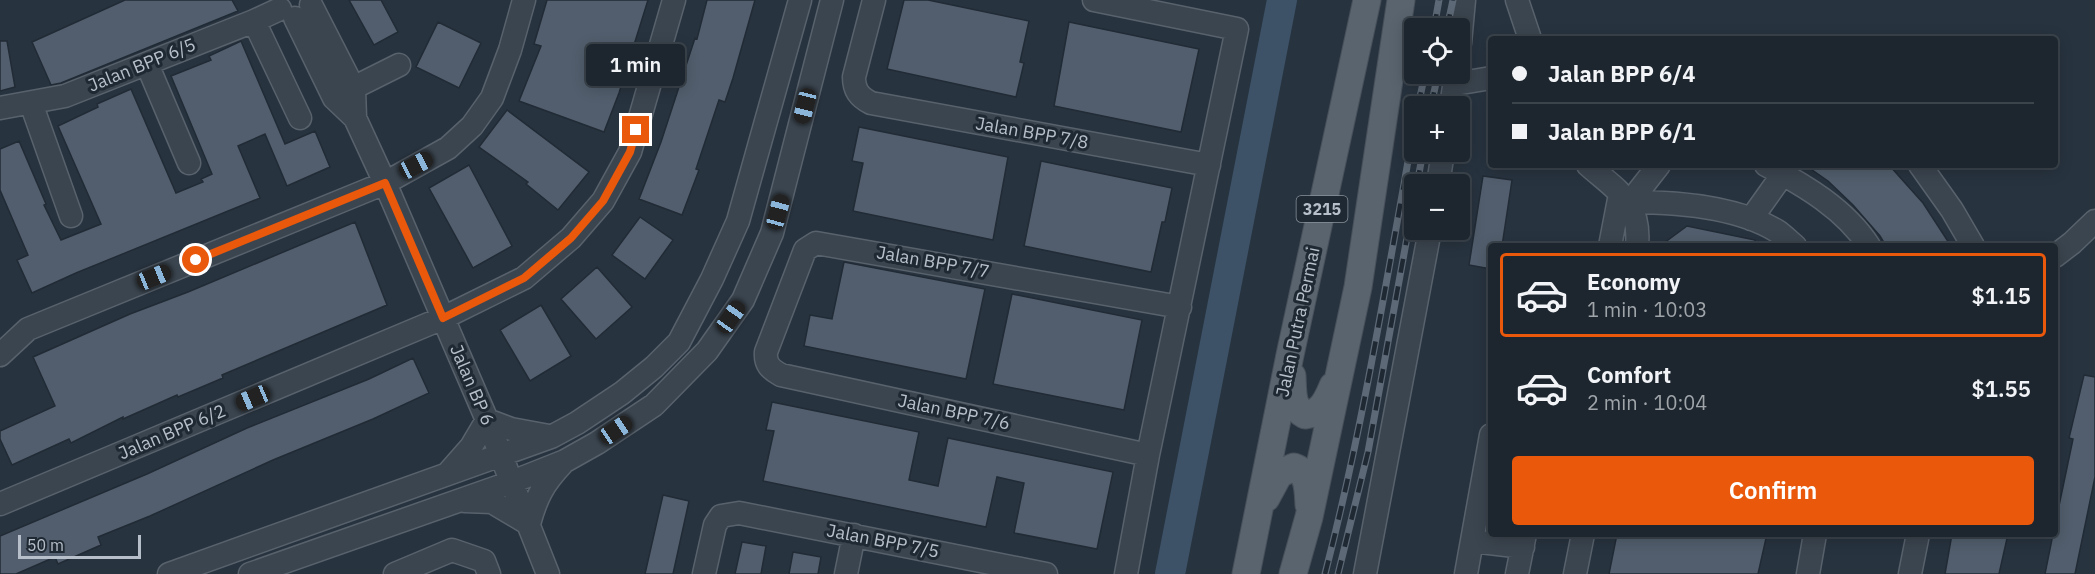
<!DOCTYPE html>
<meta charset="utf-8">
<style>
:root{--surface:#1d262f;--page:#2a323b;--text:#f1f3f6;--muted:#a0a5aa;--line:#3b434b;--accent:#ea580c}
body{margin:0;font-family:"IBM Plex Sans",sans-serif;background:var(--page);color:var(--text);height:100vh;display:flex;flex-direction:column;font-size:22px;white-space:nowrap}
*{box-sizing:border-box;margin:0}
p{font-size:20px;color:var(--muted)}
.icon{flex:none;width:33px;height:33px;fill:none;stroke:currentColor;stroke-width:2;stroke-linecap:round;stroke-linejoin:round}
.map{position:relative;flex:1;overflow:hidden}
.sheet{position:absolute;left:1488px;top:243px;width:570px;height:294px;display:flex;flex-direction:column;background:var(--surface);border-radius:6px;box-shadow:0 3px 15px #0003,0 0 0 2px var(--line)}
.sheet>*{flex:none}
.hud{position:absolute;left:1488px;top:36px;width:570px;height:132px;border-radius:6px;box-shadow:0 3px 15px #0003,0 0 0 2px var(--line);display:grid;align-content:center;height:132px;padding:0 24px;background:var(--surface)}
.controls{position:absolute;left:1404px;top:18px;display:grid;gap:12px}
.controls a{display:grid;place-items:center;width:66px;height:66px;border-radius:6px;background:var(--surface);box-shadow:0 3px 15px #0003,0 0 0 2px var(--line);font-size:30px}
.scale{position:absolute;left:18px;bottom:15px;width:123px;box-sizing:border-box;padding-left:6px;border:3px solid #b7c0ca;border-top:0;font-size:16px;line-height:21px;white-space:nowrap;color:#b7c0ca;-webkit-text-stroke:4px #1f2934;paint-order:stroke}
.end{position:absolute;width:27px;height:27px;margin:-14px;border:8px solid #ea580c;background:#fff;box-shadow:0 0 0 3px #fff}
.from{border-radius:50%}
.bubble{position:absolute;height:42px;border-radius:6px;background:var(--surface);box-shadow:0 3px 15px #0003,0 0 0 2px var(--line);font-size:20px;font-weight:600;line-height:42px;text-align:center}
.car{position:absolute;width:18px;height:36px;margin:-18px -9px;border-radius:8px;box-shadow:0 0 4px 2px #0007;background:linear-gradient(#222 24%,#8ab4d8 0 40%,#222 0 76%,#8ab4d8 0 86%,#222 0)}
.hud b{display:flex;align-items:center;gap:21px;height:57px;font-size:22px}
.hud b+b{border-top:2px solid var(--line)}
.hud i{width:15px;height:15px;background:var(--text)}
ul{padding:10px 0 0;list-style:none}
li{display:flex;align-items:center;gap:18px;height:84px;margin:0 12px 9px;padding:0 12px;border:3px solid transparent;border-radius:6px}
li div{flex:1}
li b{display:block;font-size:22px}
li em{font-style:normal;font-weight:600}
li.active{border-color:var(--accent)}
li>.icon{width:54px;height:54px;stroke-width:1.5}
.action{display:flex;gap:12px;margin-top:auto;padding:12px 24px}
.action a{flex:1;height:69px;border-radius:6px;background:var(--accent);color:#fff;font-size:24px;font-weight:600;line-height:69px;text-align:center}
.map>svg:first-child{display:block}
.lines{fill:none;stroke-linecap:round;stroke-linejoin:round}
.river{stroke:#3d5267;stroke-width:30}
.building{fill:#525e6d;stroke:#212b36;stroke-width:1.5}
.minor-casing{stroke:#58626d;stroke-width:25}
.major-casing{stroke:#47505b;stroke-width:29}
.minor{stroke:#3b454f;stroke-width:22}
.major{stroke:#59646f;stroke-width:27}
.rail-casing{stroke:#5d6976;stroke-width:7}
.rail{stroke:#1f2934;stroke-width:4.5;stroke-dasharray:14;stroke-linecap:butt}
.route{stroke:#ea580c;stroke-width:8}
.labels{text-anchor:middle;stroke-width:6;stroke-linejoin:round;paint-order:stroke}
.shield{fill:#1f2934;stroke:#89939d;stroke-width:1.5}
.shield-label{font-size:16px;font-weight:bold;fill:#b7c0ca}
.street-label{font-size:18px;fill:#b7c0ca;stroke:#1f2934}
</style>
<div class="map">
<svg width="2095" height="574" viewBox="0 0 2095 574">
<rect width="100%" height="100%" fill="#27333f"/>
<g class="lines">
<path class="river" d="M1170 574 1282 0"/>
</g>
<path class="building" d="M125 0H232L238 11 61 83 51 85 32 42Z
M349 0H381L398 32 374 45Z
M547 0H648L619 93 604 132 519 101 541 46 534 44Z
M707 0H755L733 78 725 102 719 100 696 169 699 170 682 215 639 199 661 142 695 38 697 39Z
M904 0H928L1029 21 1020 62 1024 63 1016 97 887 69Z
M438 22 481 43 459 88 416 67Z
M1069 22 1199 49 1181 132 1054 106Z
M0 41H7L15 87 0 91Z
M241 41 285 144 315 131 330 167 287 186 265 134 238 146 260 198 76 273 32 293 17 260 28 255 0 190V149L19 141 46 204 44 205 61 240 101 224 58 126 98 107 97 104 131 89 176 193 203 182 201 179 212 174 171 76 211 60 209 56Z
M507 110 589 172 558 210 526 184 528 182 479 147Z
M859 127 1008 157 993 240 853 211 863 163 852 161Z
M1041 161 1172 188 1165 222H1162L1151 272 1024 246Z
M469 165 512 246 473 268 429 188Z
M1805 165H1889L1923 203 1951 246H1886L1880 236 1853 205 1828 181Z
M1483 176 1512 180 1502 246H1491V269L1469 265Z
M640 217 673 240 645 279 612 255Z
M355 222 387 305 222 375 223 378 178 397 177 395 123 419V417L71 443 69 439 12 465 0 439V431L55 406 33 357 130 314 188 292Z
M1687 226 1755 240V246H1660Z
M844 262 985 289 966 379 804 346 810 315 832 319Z
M597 267 632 307 596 339 561 299Z
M1012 294 1142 320 1124 410 993 384Z
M541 305 571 356 530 381 500 330Z
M413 358 429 393 373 419 273 460 150 516 98 537 101 545 58 564 55 557 16 574H0V536L147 474 247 428 369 379Z
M2084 375 2095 377V477L2075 574H2045L2053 534H2055V525L2073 439 2069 438Z
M772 402 919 432 909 480 938 486 948 438 1113 472 1097 549 1014 533 1024 483 997 477 986 527 763 481 774 431 766 430Z
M663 495 689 501 673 574H645Z
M1617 534H1767L1758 574H1609Z
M1952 534H2008L1999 574H1945Z
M742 542 766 546 761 574H735Z
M793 552 821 557 818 574H789Z"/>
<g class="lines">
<g class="minor-casing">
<path id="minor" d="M874 0 854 77C854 90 859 97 871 103L1209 165
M1094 0 1237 29 1148 455 1126 574
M1517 0 1530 39
M311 5 354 89 355 118
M295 18 334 98 355 118 385 183 487 420 548 574
M254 21 300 118
M1460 43 1464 0
M147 64 189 163
M1455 84 1491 78
M341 94 399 65
M31 103 71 216
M1451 106 1456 74
M0 108 65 96 254 21 280 9
M1588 165C1617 191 1641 201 1637 246
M1766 165C1804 185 1845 209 1869 246
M1920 165 1952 210 1973 246
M1438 184 1443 152
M1630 202C1676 202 1736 206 1777 231 1783 235 1789 241 1795 246
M1630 202 1659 165
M1751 219 1783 174
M1610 246 1620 194
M2055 256 2072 243 2095 221
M0 355 28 329 385 183 448 148 472 126 492 98 510 50 524 0
M487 420 511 429 549 436
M1148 455 781 375C770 369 765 364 766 352L805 250 816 243 1180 307
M449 472 471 447 487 420
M465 501 492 502 529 524
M0 504 443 318 524 278 571 238 603 201 630 152 674 0
M529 524C536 498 543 484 562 464
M1472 541 1523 547
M169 574 551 437 577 423 622 393 654 367 679 342 712 279 738 221 800 0
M250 574 512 482 565 461 597 443 654 405 707 351 743 300 772 233 832 0
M395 574 452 550 484 561 489 574
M704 574 715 525 721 516 739 513 1046 574
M846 574 854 535
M1365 574 1430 230
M1466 574 1491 435
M1517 574 1525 534
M1575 574 1583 534
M1808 574 1815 534
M1910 574 1918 534"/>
</g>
<g class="major-casing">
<path id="major" d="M1292 376C1293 391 1291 407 1305 415 1322 413 1327 400 1333 386
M1266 498 1279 474 1294 467C1309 472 1308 491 1309 505
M1246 574 1290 355 1367 0
M1293 574 1309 517 1358 287 1401 0"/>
</g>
<use href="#minor" class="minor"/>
<use href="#major" class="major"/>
<g class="rail-casing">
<path id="rail" d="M1434 28 1439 0
M1447 28 1453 0
M1418 106 1425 74
M1431 106 1438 74
M1417 184 1423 152
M1325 574C1363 427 1387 277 1414 128
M1338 574 1368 452 1414 199"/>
</g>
<use href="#rail" class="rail"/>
</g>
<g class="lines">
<path class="route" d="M196 260 385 183 443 318 524 278 571 238 603 201 630 152 636 130"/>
</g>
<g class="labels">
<rect class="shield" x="1296.5" y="196" width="51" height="26" rx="4.5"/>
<g class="shield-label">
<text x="1322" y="215">3215</text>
</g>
<g class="street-label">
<text transform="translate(142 65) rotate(-22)" y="6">Jalan BPP 6/5</text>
<text transform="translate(1032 133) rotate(10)" y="6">Jalan BPP 7/8</text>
<text transform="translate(933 262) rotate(10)" y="6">Jalan BPP 7/7</text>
<text transform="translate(1298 322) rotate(-78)" y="6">Jalan Putra Permai</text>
<text transform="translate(472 385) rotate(67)" y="6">Jalan BP 6</text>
<text transform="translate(954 412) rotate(12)" y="6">Jalan BPP 7/6</text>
<text transform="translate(172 432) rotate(-23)" y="6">Jalan BPP 6/2</text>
<text transform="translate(883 541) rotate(11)" y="6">Jalan BPP 7/5</text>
</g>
</g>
</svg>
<div class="controls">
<a><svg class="icon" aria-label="locate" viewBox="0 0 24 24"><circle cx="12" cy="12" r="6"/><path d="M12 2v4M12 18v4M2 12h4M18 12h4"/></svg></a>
<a>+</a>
<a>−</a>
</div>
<div class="scale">50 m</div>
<i class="end from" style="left:196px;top:260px"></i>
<i class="end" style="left:636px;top:130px"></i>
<div class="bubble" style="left:586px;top:44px;width:99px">1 min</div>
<i class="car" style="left:805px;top:106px;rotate:194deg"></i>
<i class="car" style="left:416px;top:165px;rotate:62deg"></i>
<i class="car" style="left:778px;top:212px;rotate:15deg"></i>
<i class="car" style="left:154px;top:277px;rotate:68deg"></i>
<i class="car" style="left:731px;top:317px;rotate:35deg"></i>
<i class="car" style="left:253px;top:398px;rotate:247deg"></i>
<i class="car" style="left:616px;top:430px;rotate:56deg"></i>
<div class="hud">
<b><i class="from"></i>Jalan BPP 6/4</b>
<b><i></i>Jalan BPP 6/1</b>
</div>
<section class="sheet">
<ul>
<li class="active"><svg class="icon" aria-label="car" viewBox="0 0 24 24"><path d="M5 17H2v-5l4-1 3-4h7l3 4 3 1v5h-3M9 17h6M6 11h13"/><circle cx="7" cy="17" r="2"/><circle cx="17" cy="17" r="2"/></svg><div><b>Economy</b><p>1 min · 10:03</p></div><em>$1.15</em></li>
<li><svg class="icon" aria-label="car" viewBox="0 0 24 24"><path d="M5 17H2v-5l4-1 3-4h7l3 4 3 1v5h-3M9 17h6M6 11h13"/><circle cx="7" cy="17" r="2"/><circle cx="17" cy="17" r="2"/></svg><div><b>Comfort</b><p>2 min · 10:04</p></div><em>$1.55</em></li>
</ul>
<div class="action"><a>Confirm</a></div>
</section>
</div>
